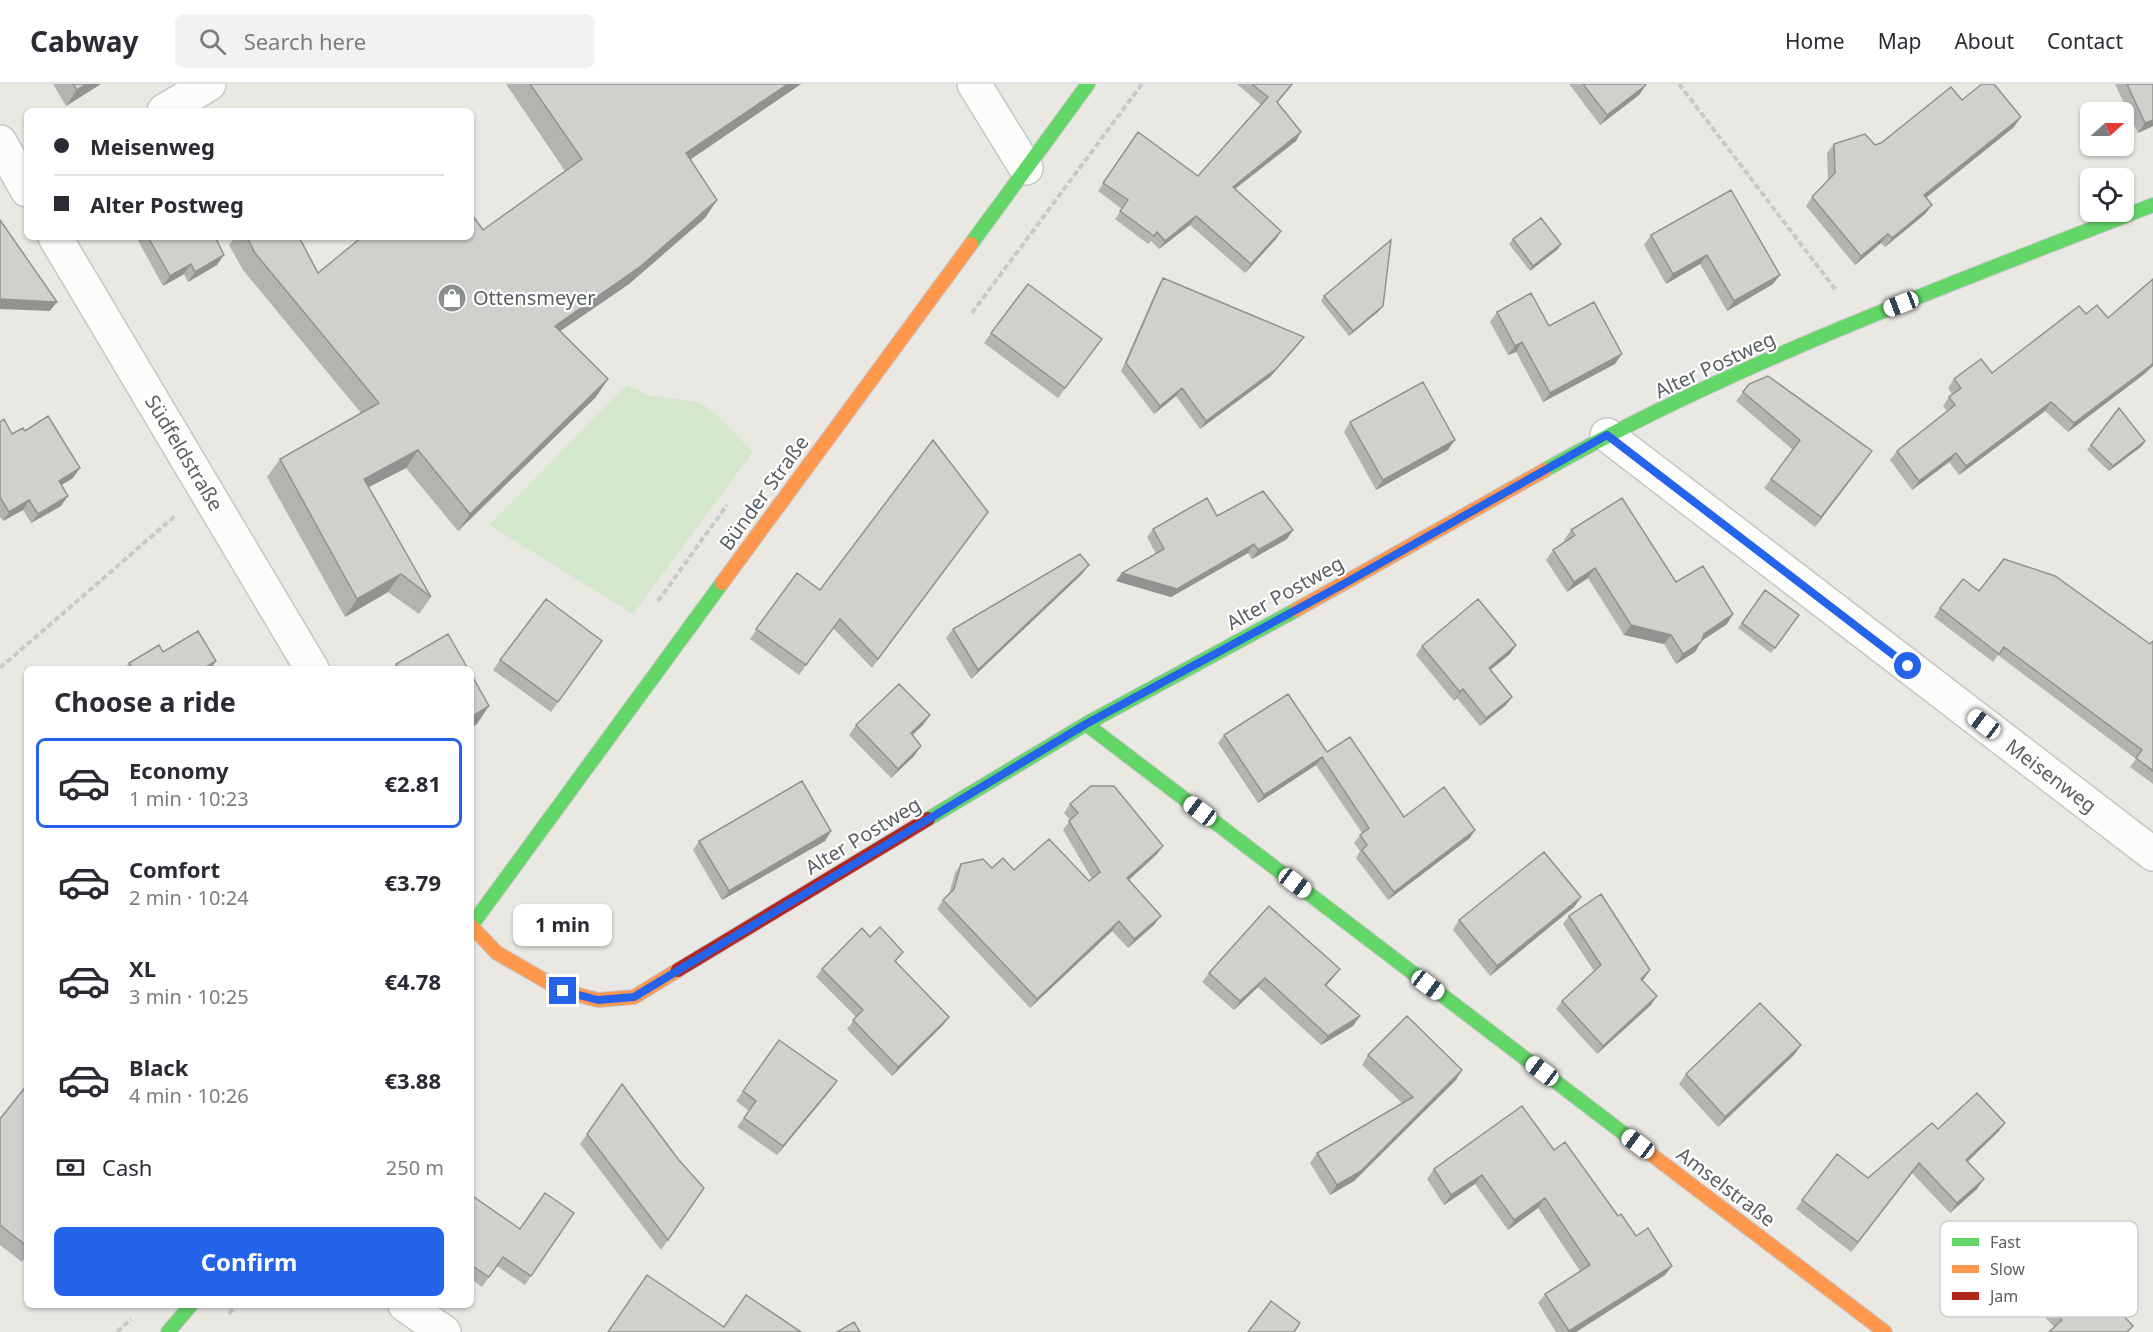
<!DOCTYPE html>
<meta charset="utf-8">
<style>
:root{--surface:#fff;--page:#f2f2f3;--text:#2b2b33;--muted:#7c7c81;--line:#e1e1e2;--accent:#2563eb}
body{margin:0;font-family:"Noto Sans",sans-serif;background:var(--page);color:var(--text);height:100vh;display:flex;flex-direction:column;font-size:22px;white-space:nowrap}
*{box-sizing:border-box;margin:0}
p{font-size:20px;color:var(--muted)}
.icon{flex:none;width:33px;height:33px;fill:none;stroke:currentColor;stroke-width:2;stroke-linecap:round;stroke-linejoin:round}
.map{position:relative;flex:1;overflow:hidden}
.sheet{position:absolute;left:24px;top:582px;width:450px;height:642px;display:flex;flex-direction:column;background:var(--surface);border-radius:9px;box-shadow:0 2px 4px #0004}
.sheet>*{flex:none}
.guide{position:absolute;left:24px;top:24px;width:450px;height:132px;border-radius:9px;box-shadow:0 2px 4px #0004;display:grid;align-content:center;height:132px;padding:0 30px;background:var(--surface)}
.needle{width:39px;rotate:69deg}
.tools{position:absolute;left:2080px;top:18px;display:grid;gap:12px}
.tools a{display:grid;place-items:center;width:54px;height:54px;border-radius:9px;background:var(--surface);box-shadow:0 2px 4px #0004;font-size:30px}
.end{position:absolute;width:27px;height:27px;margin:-14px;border:8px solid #2563eb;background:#fff;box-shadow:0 0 0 3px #fff}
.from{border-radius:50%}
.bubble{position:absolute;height:42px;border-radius:9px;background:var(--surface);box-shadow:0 2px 4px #0004;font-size:20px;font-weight:700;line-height:42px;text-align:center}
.car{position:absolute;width:18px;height:36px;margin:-18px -9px;border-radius:8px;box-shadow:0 0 4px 2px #0007;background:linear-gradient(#fff 24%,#345 0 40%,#fff 0 76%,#345 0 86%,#fff 0)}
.guide b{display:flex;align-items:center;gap:21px;height:57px;font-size:22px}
.guide b+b{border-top:2px solid var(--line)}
.guide i{width:15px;height:15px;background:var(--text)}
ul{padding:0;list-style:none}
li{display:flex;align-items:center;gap:18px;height:90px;margin:0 12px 9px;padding:0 18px;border:3px solid transparent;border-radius:9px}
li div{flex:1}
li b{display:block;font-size:22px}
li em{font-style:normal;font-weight:700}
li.selected{border-color:var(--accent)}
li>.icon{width:54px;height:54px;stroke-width:1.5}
h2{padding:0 30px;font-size:27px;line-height:72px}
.pay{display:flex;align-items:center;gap:15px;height:66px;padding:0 30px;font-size:22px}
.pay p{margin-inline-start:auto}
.button{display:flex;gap:12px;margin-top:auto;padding:12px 30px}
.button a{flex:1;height:69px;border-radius:9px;background:var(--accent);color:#fff;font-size:24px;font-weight:700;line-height:69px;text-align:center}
header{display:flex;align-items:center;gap:36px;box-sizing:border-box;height:84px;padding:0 30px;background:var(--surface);border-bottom:2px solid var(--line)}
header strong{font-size:28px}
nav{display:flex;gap:33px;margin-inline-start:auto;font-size:21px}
.search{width:420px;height:54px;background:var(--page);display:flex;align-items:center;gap:15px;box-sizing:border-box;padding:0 21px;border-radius:9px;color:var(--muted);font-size:22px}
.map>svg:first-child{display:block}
.green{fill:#d3e7cd}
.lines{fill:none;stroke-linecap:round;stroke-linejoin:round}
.street-casing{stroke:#c6c7c6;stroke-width:36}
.fast-casing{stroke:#c7c7c7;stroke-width:16}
.slow-casing{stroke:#c7c7c7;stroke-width:16}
.jam-casing{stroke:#c7c7c7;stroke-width:16}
.path{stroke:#c5ccc7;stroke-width:4;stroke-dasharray:6 3;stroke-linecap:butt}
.street{stroke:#fcfcfb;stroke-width:33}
.fast{stroke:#63d668;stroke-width:14}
.slow{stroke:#ff974d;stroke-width:14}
.jam{stroke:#b3261e;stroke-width:14}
.wall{fill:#b4b3b0}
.shaded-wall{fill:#929290}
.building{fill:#d1d0cd;stroke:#929290;stroke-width:1.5}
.route{stroke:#2563eb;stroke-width:8}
.labels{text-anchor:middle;stroke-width:4.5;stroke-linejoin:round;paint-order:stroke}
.poi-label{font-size:20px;fill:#595f63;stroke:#fff;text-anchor:start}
.street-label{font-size:20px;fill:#595f63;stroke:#fff}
.key{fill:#fff;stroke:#cdcfd0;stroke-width:1.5}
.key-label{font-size:16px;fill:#595f63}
</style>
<header>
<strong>Cabway</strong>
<div class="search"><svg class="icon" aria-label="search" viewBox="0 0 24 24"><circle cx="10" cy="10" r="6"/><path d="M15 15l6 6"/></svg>Search here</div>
<nav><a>Home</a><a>Map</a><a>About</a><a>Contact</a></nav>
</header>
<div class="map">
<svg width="2153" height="1248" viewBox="0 0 2153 1248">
<rect width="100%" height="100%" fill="#eae8e3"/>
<path class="green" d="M627 301 648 311 699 318 715 329 753 368 633 530 489 441Z"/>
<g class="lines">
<g class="street-casing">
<path id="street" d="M974 0 1026 84
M164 27 209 0
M0 58 27 106
M55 153 312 585
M1607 351 2153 770
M405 1221 444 1248"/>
</g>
<g class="fast-casing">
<path id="fast" d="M971 160 1088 0
M1545 386C1736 278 1949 201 2153 121
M1086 640 1648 1068
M928 735 1086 640 1296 526
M471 842 722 499
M168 1248 191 1221"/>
</g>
<g class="slow-casing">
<path id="slow" d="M722 499 971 160
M1296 526 1545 386
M471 842 497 869 563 907 598 916 634 913 678 886
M1648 1068 1885 1248"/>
</g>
<g class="jam-casing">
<path id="jam" d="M678 886 928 735"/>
</g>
<path class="path" d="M1679 0 1835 205
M972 229 1142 0
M658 517 727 421
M0 584 175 432
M229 1230 236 1221
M117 1248 131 1235"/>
<use href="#street" class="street"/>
<use href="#fast" class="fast"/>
<use href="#slow" class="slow"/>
<use href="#jam" class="jam"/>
</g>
<path class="wall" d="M53 0H101L66 22Z
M506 0H801L690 76 717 116 705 134 629 200 560 247 596 313 458 447 406 384 369 403 431 513 419 530 388 508 345 533 267 393 280 375 361 329 243 186 229 161 235 153H299L318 189 483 146 565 87Z
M1237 0H1293L1277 19 1301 48 1296 57 1235 105 1281 147 1276 155 1245 189 1190 141 1159 165 1151 157 1148 160 1115 135 1122 125 1098 107 1138 48 1198 92 1261 21Z
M1569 0H1645L1646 1 1639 11 1600 41Z
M2115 0H2153V42L2138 49Z
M1962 16 2014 43 1926 114 1932 121 1925 130 1885 163 1881 159 1855 181 1806 122 1812 113 1828 96 1827 69 1834 60 1875 61 1881 59Z
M1731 106 1773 200 1727 227 1700 180 1666 200 1644 161 1651 151Z
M136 153H215L217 181 188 198 184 190 163 202Z
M1513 155 1558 165 1530 187 1509 160Z
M1163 194 1304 253 1298 261 1270 293 1200 345 1176 312 1154 330 1121 287 1158 202Z
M2153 195V282L2143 291 2068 348 2045 327 1959 391 1949 378 1912 406 1890 376 1897 367 1947 327 1943 322 1949 313 1952 310 1948 304 1954 295 1992 289 2086 230 2108 234Z
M1324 212 1379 227 1349 252 1321 217Z
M1497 228 1615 280 1543 318 1516 268 1508 271 1490 238Z
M991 249 1102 255 1058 314 984 259Z
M1743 308 1865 377 1815 443 1764 404 1793 366 1736 317Z
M2119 324 2142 362 2109 387 2087 366Z
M0 338 12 350 25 347 73 394 61 401V422L31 439 23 426 3 437 0 433Z
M1350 338 1448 366 1376 406 1344 348Z
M988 428 872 584 833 544 799 591 750 555 797 489 820 506Z
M1217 432 1293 446 1287 455 1252 475 1248 469 1171 513 1116 497 1122 489 1156 470 1147 453 1153 445Z
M1571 446 1676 498 1733 530 1727 540 1702 556 1695 568 1676 580 1664 560 1624 551 1588 494 1567 508 1546 476 1553 466 1565 457 1564 456Z
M1082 490 971 595 946 554 953 545Z
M1765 506 1799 531 1771 569 1738 544Z
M1979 507 2150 560 2153 557V700L2130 683 2136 675 1998 571 1993 578 1934 533 1940 524Z
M602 557 551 628 493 586 500 576Z
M1516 561 1510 570 1490 586 1512 613 1506 621 1480 642 1457 614 1454 617 1416 571 1422 562Z
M163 568 211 585H124L129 579Z
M396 580 468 585H393Z
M856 641H923L912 651 921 662 914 672 891 694 849 651Z
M1224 651 1327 668 1404 733 1470 754 1388 816 1356 774 1360 767 1354 759 1362 749 1316 681 1258 719 1218 659Z
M1070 720 1163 762 1156 771 1129 796 1154 841 1128 864 1112 847 1030 924 937 825 943 816 949 810 955 789 961 780 1089 797 1092 795 1063 746 1070 736 1064 729Z
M831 747 825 757 722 816 693 766 699 757Z
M1581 813 1574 823 1490 892 1453 846 1459 836Z
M1569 832 1650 886 1642 896 1651 921 1597 970 1556 925 1562 917 1594 887 1563 840Z
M870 853 897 876 896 878 949 933 943 941 892 992 847 945 856 933 816 893 822 885Z
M1340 885 1326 902 1360 932 1353 942 1321 961 1258 903 1234 926 1202 898 1209 889Z
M779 956 837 997 830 1007 777 1071 737 1043 749 1027 736 1017Z
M1801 961 1794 971 1718 1043 1679 1000 1686 990Z
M1368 971 1456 996 1354 1097 1330 1111 1310 1079 1317 1069 1402 1019 1362 981Z
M622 1000 678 1075 704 1104 661 1166 580 1060Z
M27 1001V1171L22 1178 0 1161V1035Z
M2005 1039 1998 1048 1967 1078 1977 1105 1950 1129 1912 1089 1851 1168 1796 1125 1802 1116 1868 1094 1938 1045Z
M1554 1066 1636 1152 1672 1182 1665 1191 1576 1248H1556L1538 1219 1545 1210 1580 1187 1538 1124 1508 1146 1475 1100 1444 1121 1427 1095 1434 1085Z
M471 1111 520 1145 574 1129 525 1201 497 1182 482 1203 471 1195Z
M2089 1213 2054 1243 2041 1229 2047 1221Z"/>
<path class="shaded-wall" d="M86 0H101L66 22 77 6Z
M788 0H801L673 87 686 69Z
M1292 0H1293L1271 26 1277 18Z
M1646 1 1639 11 1600 41 1607 31Z
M2021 33 2014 43 1917 121 1924 111Z
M2153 36V42L2138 49 2145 39Z
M1301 48 1296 57 1227 111 1233 103Z
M717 116 705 134 629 200 543 259 555 242Z
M1932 121 1925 130 1885 163 1892 154Z
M1196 132 1190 141 1159 165 1165 157Z
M1281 147 1276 155 1245 189 1251 180Z
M1888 150 1881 159 1855 181 1861 172Z
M1561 160 1558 165 1530 187 1533 182Z
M224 171 217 181 188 198 195 188Z
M1707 171 1700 180 1666 200 1673 190Z
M191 180 184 190 163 202 170 192Z
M1780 191 1773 200 1727 227 1734 217Z
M0 215 57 218 50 227 0 225Z
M1383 222 1379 227 1349 252 1353 247Z
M1304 253 1298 261 1270 293 1200 345 1206 337Z
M1522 258 1516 268 1508 271 1515 262Z
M1622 270 1615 280 1543 318 1550 309Z
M2153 279V282L2143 291 2068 348 2074 339Z
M608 295 596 313 458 447 470 430Z
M1182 304 1176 312 1154 330 1160 322Z
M2051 318 2045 327 1959 391 1966 382Z
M1455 356 1448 366 1376 406 1383 396Z
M2145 357 2142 362 2109 387 2113 382Z
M418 366 406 384 351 412 364 395Z
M1872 367 1865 377 1815 443 1821 433Z
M1956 369 1949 378 1912 406 1919 397Z
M80 384 73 394 52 407 59 397Z
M68 412 61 422 31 439 38 430Z
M29 416 23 426 3 437 9 428Z
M1293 446 1287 455 1252 475 1258 466Z
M1254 460 1248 469 1171 513 1116 497 1122 489Z
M1089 481 1082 490 971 595 978 586Z
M1595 484 1588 494 1567 508 1574 498Z
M401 490 388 508 345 533 357 515Z
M1733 530 1727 540 1697 560 1704 550Z
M1631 541 1671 551 1664 560 1624 551Z
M1701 558 1695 568 1676 580 1683 570Z
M1516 561 1510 570 1482 593 1489 584Z
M216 577 211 585H204Z
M1463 605 1457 614 1454 617 1460 608Z
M1512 613 1506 621 1480 642 1486 634Z
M489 622 477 640 471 644V633Z
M930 631 923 641 904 659 911 649Z
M921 662 914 672 891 694 898 685Z
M1322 673 1316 681 1258 719 1264 711Z
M1475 746 1470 754 1388 816 1394 808Z
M831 747 825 757 722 816 729 807Z
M1163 762 1156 771 1121 803 1127 794Z
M1581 813 1574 823 1490 892 1497 882Z
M1161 832 1154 841 1128 864 1134 855Z
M1119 837 1112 847 1030 924 1037 915Z
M1340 885 1333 894 1319 910 1325 901Z
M1650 886 1644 895 1635 903 1641 895Z
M1265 894 1258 903 1234 926 1240 917Z
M1657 912 1651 921 1597 970 1603 962Z
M1360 932 1353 942 1321 961 1328 952Z
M949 933 943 941 892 992 898 983Z
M1801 961 1794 971 1718 1043 1725 1033Z
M1462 986 1456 996 1354 1097 1330 1111 1337 1101Z
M837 997 830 1007 777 1071 783 1062Z
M2005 1039 1998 1048 1959 1086 1966 1076Z
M1919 1079 1912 1089 1851 1168 1858 1158Z
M1482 1091 1475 1100 1444 1121 1451 1111Z
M1984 1095 1977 1105 1950 1129 1957 1119Z
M1545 1114 1538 1124 1508 1146 1514 1136Z
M1672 1182 1665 1191 1576 1248H1568Z"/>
<path class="building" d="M73 0H86L77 6Z
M530 0H788L686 69 717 116 641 182 555 242 608 295 470 430 418 366 364 395 431 513 401 490 357 515 280 375 379 319 255 169 247 153H299L318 189 362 153H471V129L483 146 582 75Z
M1252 0H1292L1277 18 1301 48 1233 103 1281 147 1251 180 1196 132 1165 157 1157 148 1154 152 1120 127 1128 116 1103 99 1138 48 1198 92 1268 13Z
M1583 0H1645L1646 1 1607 31Z
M1982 0H1994L2021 33 1924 111 1932 121 1892 154 1888 150 1861 172 1812 113 1835 89 1834 60 1865 50 1875 61 1881 59 1951 3 1962 16Z
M2127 0H2153V36L2145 39Z
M1731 106 1780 191 1734 217 1707 171 1673 190 1651 151Z
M1541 134 1561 160 1533 182 1513 155Z
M0 136 57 218 0 215Z
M148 153H215L224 171 195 188 191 180 170 192Z
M1391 156 1383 222 1353 247 1324 212Z
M1163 194 1304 253 1276 285 1206 337 1182 304 1160 322 1126 279Z
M2153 195V279L2150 282 2074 339 2051 318 1966 382 1956 369 1919 397 1897 367 1955 321 1949 313 1961 304 1954 295 1981 275 1992 289 2079 222 2086 230 2097 221 2108 234Z
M1028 200 1102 255 1065 304 991 249Z
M1531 209 1549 242 1594 218 1622 270 1550 309 1522 258 1515 262 1497 228Z
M1768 292 1872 367 1821 433 1771 395 1800 356 1743 308 1749 300Z
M1423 298 1455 356 1383 396 1350 338Z
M2119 324 2145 357 2113 382 2091 361Z
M48 332 80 384 59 397 68 412 38 430 29 416 9 428 0 413V338L4 335 12 350 23 344 25 347Z
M933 356 988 428 878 575 840 535 806 581 756 545 797 489 820 506Z
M1263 407 1293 446 1258 466 1254 460 1177 505 1122 489 1164 465 1153 445 1207 414 1217 432Z
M1622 414 1676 498 1703 482 1733 530 1704 550 1701 558 1683 570 1671 551 1631 541 1595 484 1574 498 1553 466 1575 451 1571 446Z
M1080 470 1089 481 978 586 953 545Z
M2004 475 2055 492 2150 560 2153 557V687L2136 674 2142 666 2004 563 1999 570 1940 524 1963 495 1979 507Z
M1765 506 1799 531 1775 564 1742 539Z
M546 515 602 557 558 618 500 576Z
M1478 515 1516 561 1489 584 1512 613 1486 634 1463 605 1460 608 1422 562Z
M198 547 216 577 204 584 205 585H133L129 579 159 561 163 568Z
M448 550 468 585H399L396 580Z
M471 590 489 622 471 633Z
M899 600 930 631 911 649 921 662 898 685 856 641Z
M1288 610 1327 668 1350 653 1404 733 1444 703 1475 746 1394 808 1362 766 1367 761 1360 751 1369 744 1322 673 1264 711 1224 651Z
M802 697 831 747 729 807 699 757Z
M1091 702H1114L1163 762 1127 794 1161 832 1134 855 1119 837 1037 915 943 816 954 805 961 780 983 775 992 784 1003 774 1014 786 1049 755 1089 797 1100 788 1069 737 1078 729 1070 720Z
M1544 768 1581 813 1497 882 1459 836Z
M1601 810 1650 886 1641 895 1657 912 1603 962 1562 917 1601 881 1569 832Z
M1269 822 1340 885 1325 901 1360 932 1328 952 1265 894 1240 917 1209 889Z
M880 843 903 868 895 877 949 933 898 983 853 936 863 926 822 885 862 844 870 853Z
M1760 919 1801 961 1725 1033 1686 990Z
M1407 932 1462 986 1361 1087 1337 1101 1317 1069 1413 1013 1368 971Z
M779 956 837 997 783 1062 744 1034 756 1017 743 1007Z
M622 1000 678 1075 704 1104 668 1156 587 1050Z
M27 1001V1162L0 1141V1035Z
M1977 1009 2005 1039 1966 1076 1984 1095 1957 1119 1919 1079 1858 1158 1802 1116 1837 1070 1868 1094 1932 1039 1938 1045Z
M1522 1022 1554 1066 1565 1058 1618 1132 1621 1130 1636 1152 1648 1144 1672 1182 1569 1247 1545 1210 1590 1181 1545 1114 1514 1136 1482 1091 1451 1111 1434 1085Z
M545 1109 574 1129 531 1192 503 1173 489 1193 471 1181V1111L520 1145Z
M647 1191 724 1243 746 1211 801 1248H608Z
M2073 1196 2089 1213 2097 1204 2133 1242 2127 1248H2049L2062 1236 2047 1221Z
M1271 1217 1300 1239 1294 1248H1248Z
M854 1238 860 1248H837Z"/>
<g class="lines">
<path class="route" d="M563 907 598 916 634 913 1086 640 1340 502 1607 351 1908 582"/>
</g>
<defs>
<g id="shop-disc" transform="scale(1.5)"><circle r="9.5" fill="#8c8f90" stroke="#fff"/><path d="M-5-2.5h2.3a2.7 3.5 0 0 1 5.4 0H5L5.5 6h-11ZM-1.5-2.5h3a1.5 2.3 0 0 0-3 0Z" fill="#fff"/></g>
</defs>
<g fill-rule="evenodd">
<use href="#shop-disc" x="452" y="214"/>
</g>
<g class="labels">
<g class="poi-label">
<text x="473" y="221">Ottensmeyer</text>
</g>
<g class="street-label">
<text transform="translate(1715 281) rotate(-25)" y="7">Alter Postweg</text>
<text transform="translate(184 369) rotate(59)" y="7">Südfeldstraße</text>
<text transform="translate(764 409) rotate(-54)" y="7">Bünder Straße</text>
<text transform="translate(1285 509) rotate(-29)" y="7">Alter Postweg</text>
<text transform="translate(2051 692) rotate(37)" y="7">Meisenweg</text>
<text transform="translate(863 752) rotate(-31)" y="7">Alter Postweg</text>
<text transform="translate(1726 1103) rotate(37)" y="7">Amselstraße</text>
</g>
</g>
<rect x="1940" y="1137" width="198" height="96" rx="9" class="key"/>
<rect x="1952" y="1154" width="27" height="8" fill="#63d668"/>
<rect x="1952" y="1181" width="27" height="8" fill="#ff974d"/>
<rect x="1952" y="1208" width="27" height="8" fill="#b3261e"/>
<g class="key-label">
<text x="1990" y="1164">Fast</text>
<text x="1990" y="1191">Slow</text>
<text x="1990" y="1218">Jam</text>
</g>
</svg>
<div class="tools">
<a><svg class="needle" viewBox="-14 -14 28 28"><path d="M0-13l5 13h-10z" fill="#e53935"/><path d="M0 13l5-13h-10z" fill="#7c7c81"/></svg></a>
<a><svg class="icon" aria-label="locate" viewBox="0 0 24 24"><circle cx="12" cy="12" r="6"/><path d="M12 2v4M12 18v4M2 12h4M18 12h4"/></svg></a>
</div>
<i class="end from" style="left:1908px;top:582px"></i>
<i class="end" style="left:563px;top:907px"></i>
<div class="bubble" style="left:513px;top:820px;width:99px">1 min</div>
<i class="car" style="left:1901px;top:220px;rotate:249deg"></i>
<i class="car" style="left:1984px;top:640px;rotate:307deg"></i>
<i class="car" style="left:1200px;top:727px;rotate:307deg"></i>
<i class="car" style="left:1295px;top:799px;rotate:127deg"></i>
<i class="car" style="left:1428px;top:901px;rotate:127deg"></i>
<i class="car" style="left:1542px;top:987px;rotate:307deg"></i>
<i class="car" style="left:1638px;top:1060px;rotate:307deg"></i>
<div class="guide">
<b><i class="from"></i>Meisenweg</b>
<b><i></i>Alter Postweg</b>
</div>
<section class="sheet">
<h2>Choose a ride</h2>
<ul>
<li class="selected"><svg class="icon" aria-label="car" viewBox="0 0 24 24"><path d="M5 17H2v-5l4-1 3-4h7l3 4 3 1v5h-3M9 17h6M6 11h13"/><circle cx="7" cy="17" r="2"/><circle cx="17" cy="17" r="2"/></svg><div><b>Economy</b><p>1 min · 10:23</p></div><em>€2.81</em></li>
<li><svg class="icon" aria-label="car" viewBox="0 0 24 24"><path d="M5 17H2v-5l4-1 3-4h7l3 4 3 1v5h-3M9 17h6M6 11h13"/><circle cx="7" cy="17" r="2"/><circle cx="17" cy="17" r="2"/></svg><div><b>Comfort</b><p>2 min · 10:24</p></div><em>€3.79</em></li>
<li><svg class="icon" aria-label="car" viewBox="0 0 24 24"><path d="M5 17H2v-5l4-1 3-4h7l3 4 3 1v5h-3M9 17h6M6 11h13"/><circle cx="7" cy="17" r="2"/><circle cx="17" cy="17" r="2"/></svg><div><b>XL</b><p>3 min · 10:25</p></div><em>€4.78</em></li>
<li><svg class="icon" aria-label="car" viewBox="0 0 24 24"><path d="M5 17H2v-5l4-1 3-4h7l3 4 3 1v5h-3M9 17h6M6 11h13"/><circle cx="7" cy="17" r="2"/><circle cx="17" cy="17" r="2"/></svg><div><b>Black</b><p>4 min · 10:26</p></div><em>€3.88</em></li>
</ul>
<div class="pay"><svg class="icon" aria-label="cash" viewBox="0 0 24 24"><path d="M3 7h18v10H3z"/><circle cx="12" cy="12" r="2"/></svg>Cash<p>250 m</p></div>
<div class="button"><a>Confirm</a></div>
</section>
</div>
